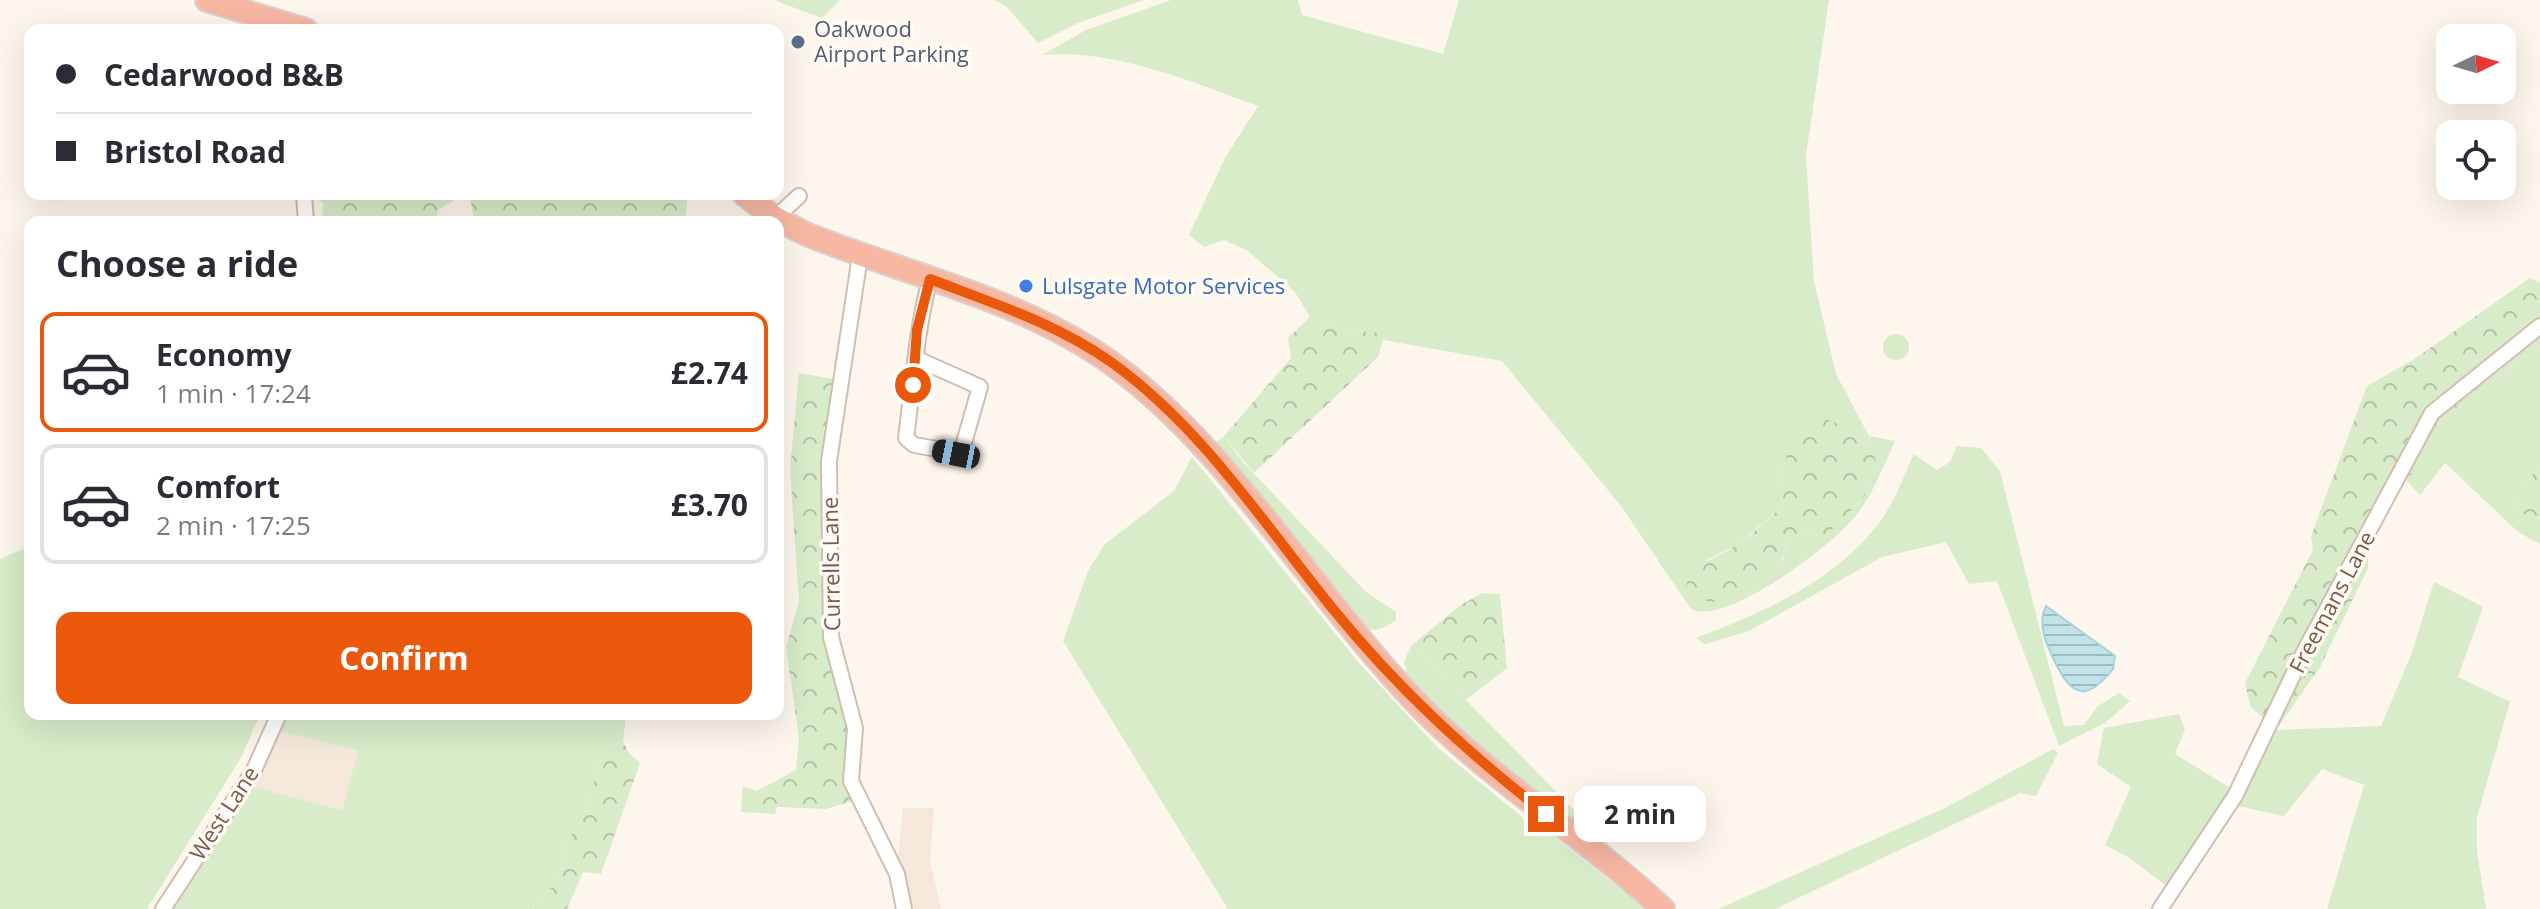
<!DOCTYPE html>
<meta charset="utf-8">
<style>
:root{--surface:#fff;--page:#f2f2f3;--text:#2b2b33;--muted:#7c7c81;--line:#e1e1e2;--accent:#ea580c}
body{margin:0;font-family:"Open Sans",sans-serif;background:var(--page);color:var(--text);height:100vh;display:flex;flex-direction:column;font-size:30px;white-space:nowrap}
*{box-sizing:border-box;margin:0}
p{font-size:26px;color:var(--muted)}
.icon{flex:none;width:44px;height:44px;fill:none;stroke:currentColor;stroke-width:2;stroke-linecap:round;stroke-linejoin:round}
.map{position:relative;flex:1;overflow:hidden}
.panel{position:absolute;left:24px;top:216px;width:760px;height:504px;display:flex;flex-direction:column;background:var(--surface);border-radius:16px;box-shadow:0 8px 32px #0002}
.panel>*{flex:none}
.hud{position:absolute;left:24px;top:24px;width:760px;height:176px;border-radius:16px;box-shadow:0 8px 32px #0002;display:grid;align-content:center;height:176px;padding:0 32px;background:var(--surface)}
.needle{width:52px;rotate:85deg}
.controls{position:absolute;left:2436px;top:24px;display:grid;gap:16px}
.controls a{display:grid;place-items:center;width:80px;height:80px;border-radius:16px;background:var(--surface);box-shadow:0 8px 32px #0002;font-size:40px}
.end{position:absolute;width:36px;height:36px;margin:-18px;border:10px solid #ea580c;background:#fff;box-shadow:0 0 0 4px #fff}
.from{border-radius:50%}
.bubble{position:absolute;height:56px;border-radius:16px;background:var(--surface);box-shadow:0 8px 32px #0002;font-size:26px;font-weight:700;line-height:56px;text-align:center}
.car{position:absolute;width:24px;height:48px;margin:-24px -12px;border-radius:10px;box-shadow:0 0 6px 2px #0007;background:linear-gradient(#222 24%,#8ab4d8 0 40%,#222 0 76%,#8ab4d8 0 86%,#222 0)}
.hud b{display:flex;align-items:center;gap:28px;height:76px;font-size:30px}
.hud b+b{border-top:2px solid var(--line)}
.hud i{width:20px;height:20px;background:var(--text)}
ul{padding:0;list-style:none}
li{display:flex;align-items:center;gap:24px;height:120px;margin:0 16px 12px;padding:0 16px;border:4px solid var(--line);border-radius:16px}
li div{flex:1}
li b{display:block;font-size:30px}
li em{font-style:normal;font-weight:700}
li.on{border-color:var(--accent)}
li>.icon{width:72px;height:72px;stroke-width:1.5}
h2{padding:0 32px;font-size:36px;line-height:96px}
.primary-button{display:flex;gap:16px;margin-top:auto;padding:16px 32px}
.primary-button a{flex:1;height:92px;border-radius:16px;background:var(--accent);color:#fff;font-size:32px;font-weight:700;line-height:92px;text-align:center}
.map>svg:first-child{display:block}
.residential{fill:#f5e8da}
.grass{fill:#d8ecc9;fill-rule:evenodd}
.forest{fill:url(#forest-crowns)}
.water{fill:url(#water-rules);stroke:#a5d3da;stroke-width:2}
.lines{fill:none;stroke-linecap:round;stroke-linejoin:round}
.minor-casing{stroke:#d1beb0;stroke-width:18}
.highway-casing{stroke:#dad1cd;stroke-width:26}
.minor{stroke:#fff;stroke-width:14}
.highway{stroke:#f7b7a3;stroke-width:22}
.route{stroke:#ea580c;stroke-width:10}
.service-dot{fill:#5c6f8a;stroke:#fffaf3;stroke-width:3}
.shop-dot{fill:#3f7fe0;stroke:#fffaf3;stroke-width:3}
.labels{text-anchor:middle;stroke-width:7;stroke-linejoin:round;paint-order:stroke}
.service-label{font-size:22px;fill:#4e5e75;stroke:#fffaf3;text-anchor:start}
.shop-label{font-size:22px;fill:#366cbe;stroke:#fffaf3;text-anchor:start}
.street-label{font-size:22px;fill:#7a5c4d;stroke:#fffaf3}
</style>
<div class="map">
<svg width="2540" height="909" viewBox="0 0 2540 909">
<defs>
<pattern id="forest-crowns" width="20" height="18" patternUnits="userSpaceOnUse" patternTransform="scale(2)"><rect width="20" height="18" fill="#d8ecc9"/><path d="M2 6a3 3 0 1 1 6 0M12 15a3 3 0 1 1 6 0" fill="none" stroke="#b4c2a5"/></pattern>
<pattern id="water-rules" width="6" height="5" patternUnits="userSpaceOnUse" patternTransform="scale(2)"><rect width="6" height="5" fill="#bfe3e8"/><path d="M0 2.5h6" fill="none" stroke="#a0bbbe"/></pattern>
</defs>
<rect width="100%" height="100%" fill="#fdf6ec"/>
<path class="residential" d="M281 731 358 751 342 810 250 786Z
M903 808H934L930 861 941 909H907L897 867Z"/>
<path class="grass" d="M840 0 822 18 776 1 778 0Z
M994 0H1144L1078 23 1038 43 1006 6Z
M1171 0H1298L1302 15 1443 54 1459 0H1829L1806 155 1814 281 1836 374 1869 436 1895 441C1883 467 1873 495 1854 518 1832 545 1725 627 1691 609L1621 506 1502 361 1383 340 1384 334 1326 327 1310 317 1295 292 1248 251 1224 240 1204 247 1189 235 1225 158 1258 106C1189 81 1116 49 1042 55L1086 30ZM1802 410 1869 437 1877 466 1864 497 1823 539 1809 529C1790 534 1786 542 1783 561H1704L1737 545 1783 506 1781 474Z
M1883 347a13 13 0 1 1 26 0a13 13 0 1 1-26 0Z
M2540 345V465L2517 496 2520 513 2540 519V544L2518 532 2445 463 2420 495 2407 481 2441 421Z
M1224 436 1243 462 1366 592 1396 612V620C1383 629 1376 633 1362 627L1219 453 1217 442Z
M1957 446 1981 448 2000 471 2064 726 2084 725 2098 706 2119 693 2130 701 2105 723 2059 746 1997 581 1969 584 1946 542 1882 557 1749 631 1705 644 1696 638C1764 612 1837 581 1881 520 1895 501 1904 475 1914 454L1937 470 1950 462Z
M1192 457 1359 663 1438 748 1527 821 1535 822 1646 909H1228L1063 641 1088 571 1105 544 1174 491Z
M30 546V714H260L242 756 147 909H0V559Z
M2434 582 2483 607 2458 677 2510 702 2477 817V851L2486 909H2327L2364 785 2322 769 2284 816 2238 806 2276 730 2381 726 2411 655Z
M1412 645 1642 879 1470 741 1422 694 1407 675 1404 661Z
M287 714H626L623 741 603 750 584 817 564 845 559 877 535 909H171L250 786 342 810 358 751 281 731Z
M2179 714 2185 730 2175 754 2232 789 2168 887 2128 857 2105 845 2131 787 2097 764 2104 728Z
M2053 749 2058 753 2036 796 2020 793 1775 909H1718L1947 807Z"/>
<path class="forest" d="M314 194H466L439 209 435 222H322L323 204Z
M469 194H688L685 222H475Z
M2530 278 2540 283V345L2441 421 2410 477 2370 513 2368 568 2320 667 2276 730 2250 706 2245 683 2313 550 2311 536 2367 386 2416 358Z
M1310 317 1326 327 1385 334 1378 357 1254 473 1224 436 1291 358 1288 338Z
M799 373 834 379 820 464 824 528 849 728 853 801 826 809 777 807 775 814 741 812 743 786 757 791 796 770 799 738 786 647 799 601 790 470Z
M1802 409 1869 437 1877 466 1864 497 1823 539 1809 529C1781 536 1788 551 1777 572 1738 594 1726 613 1682 593 1697 559 1711 562 1738 544 1754 533 1768 519 1783 506L1781 474Z
M2540 465V519L2520 513 2517 496Z
M1483 593 1500 594 1507 668 1466 700 1412 645 1462 604Z
M623 741 629 753 640 763 601 874 583 872 567 909H535L559 877 564 845 584 817 603 750Z"/>
<path class="water" d="M2046 606 2115 656 2113 669C2090 698 2074 700 2057 666 2048 648 2036 625 2046 606Z"/>
<g class="lines">
<g class="minor-casing">
<path id="minor" d="M304 194 306 222
M775 218 799 196
M860 256 829 461 831 637 855 728 851 781 897 874 904 909
M917 359 980 387 961 453 914 445 906 438C913 385 916 331 930 279
M163 909 254 770 279 714
M2160 909 2235 796 2304 652 2432 413 2540 326"/>
</g>
<g class="highway-casing">
<path id="highway" d="M207 0 306 30
M744 194 775 218 806 234C903 273 1013 297 1101 356 1223 438 1311 592 1413 699 1488 779 1583 834 1663 909"/>
</g>
<use href="#minor" class="minor"/>
<use href="#highway" class="highway"/>
</g>
<g class="lines">
<path class="route" d="M913 385 917 330 930 279C992 303 1056 323 1111 362 1202 427 1264 524 1333 609 1398 689 1466 751 1546 814"/>
</g>
<circle class="service-dot" cx="798" cy="42" r="8"/>
<circle class="shop-dot" cx="1026" cy="286" r="8"/>
<g class="labels">
<g class="service-label">
<text x="814" y="37">Oakwood<tspan x="814" dy="25">Airport Parking</tspan></text>
</g>
<g class="shop-label">
<text x="1042" y="294">Lulsgate Motor Services</text>
</g>
<g class="street-label">
<text transform="translate(831 564) rotate(-91)" y="8">Currells Lane</text>
<text transform="translate(2332 602) rotate(-62)" y="8">Freemans Lane</text>
<text transform="translate(224 813) rotate(-57)" y="8">West Lane</text>
</g>
</g>
</svg>
<div class="controls">
<a><svg class="needle" viewBox="-14 -14 28 28"><path d="M0-13l5 13h-10z" fill="#e53935"/><path d="M0 13l5-13h-10z" fill="#7c7c81"/></svg></a>
<a><svg class="icon" aria-label="locate" viewBox="0 0 24 24"><circle cx="12" cy="12" r="6"/><path d="M12 2v4M12 18v4M2 12h4M18 12h4"/></svg></a>
</div>
<i class="end from" style="left:913px;top:385px"></i>
<i class="end" style="left:1546px;top:814px"></i>
<div class="bubble" style="left:1574px;top:786px;width:132px">2 min</div>
<i class="car" style="left:956px;top:454px;rotate:281deg"></i>
<div class="hud">
<b><i class="from"></i>Cedarwood B&amp;B</b>
<b><i></i>Bristol Road</b>
</div>
<section class="panel">
<h2>Choose a ride</h2>
<ul>
<li class="on"><svg class="icon" aria-label="car" viewBox="0 0 24 24"><path d="M5 17H2v-5l4-1 3-4h7l3 4 3 1v5h-3M9 17h6M6 11h13"/><circle cx="7" cy="17" r="2"/><circle cx="17" cy="17" r="2"/></svg><div><b>Economy</b><p>1 min · 17:24</p></div><em>£2.74</em></li>
<li><svg class="icon" aria-label="car" viewBox="0 0 24 24"><path d="M5 17H2v-5l4-1 3-4h7l3 4 3 1v5h-3M9 17h6M6 11h13"/><circle cx="7" cy="17" r="2"/><circle cx="17" cy="17" r="2"/></svg><div><b>Comfort</b><p>2 min · 17:25</p></div><em>£3.70</em></li>
</ul>
<div class="primary-button"><a>Confirm</a></div>
</section>
</div>
